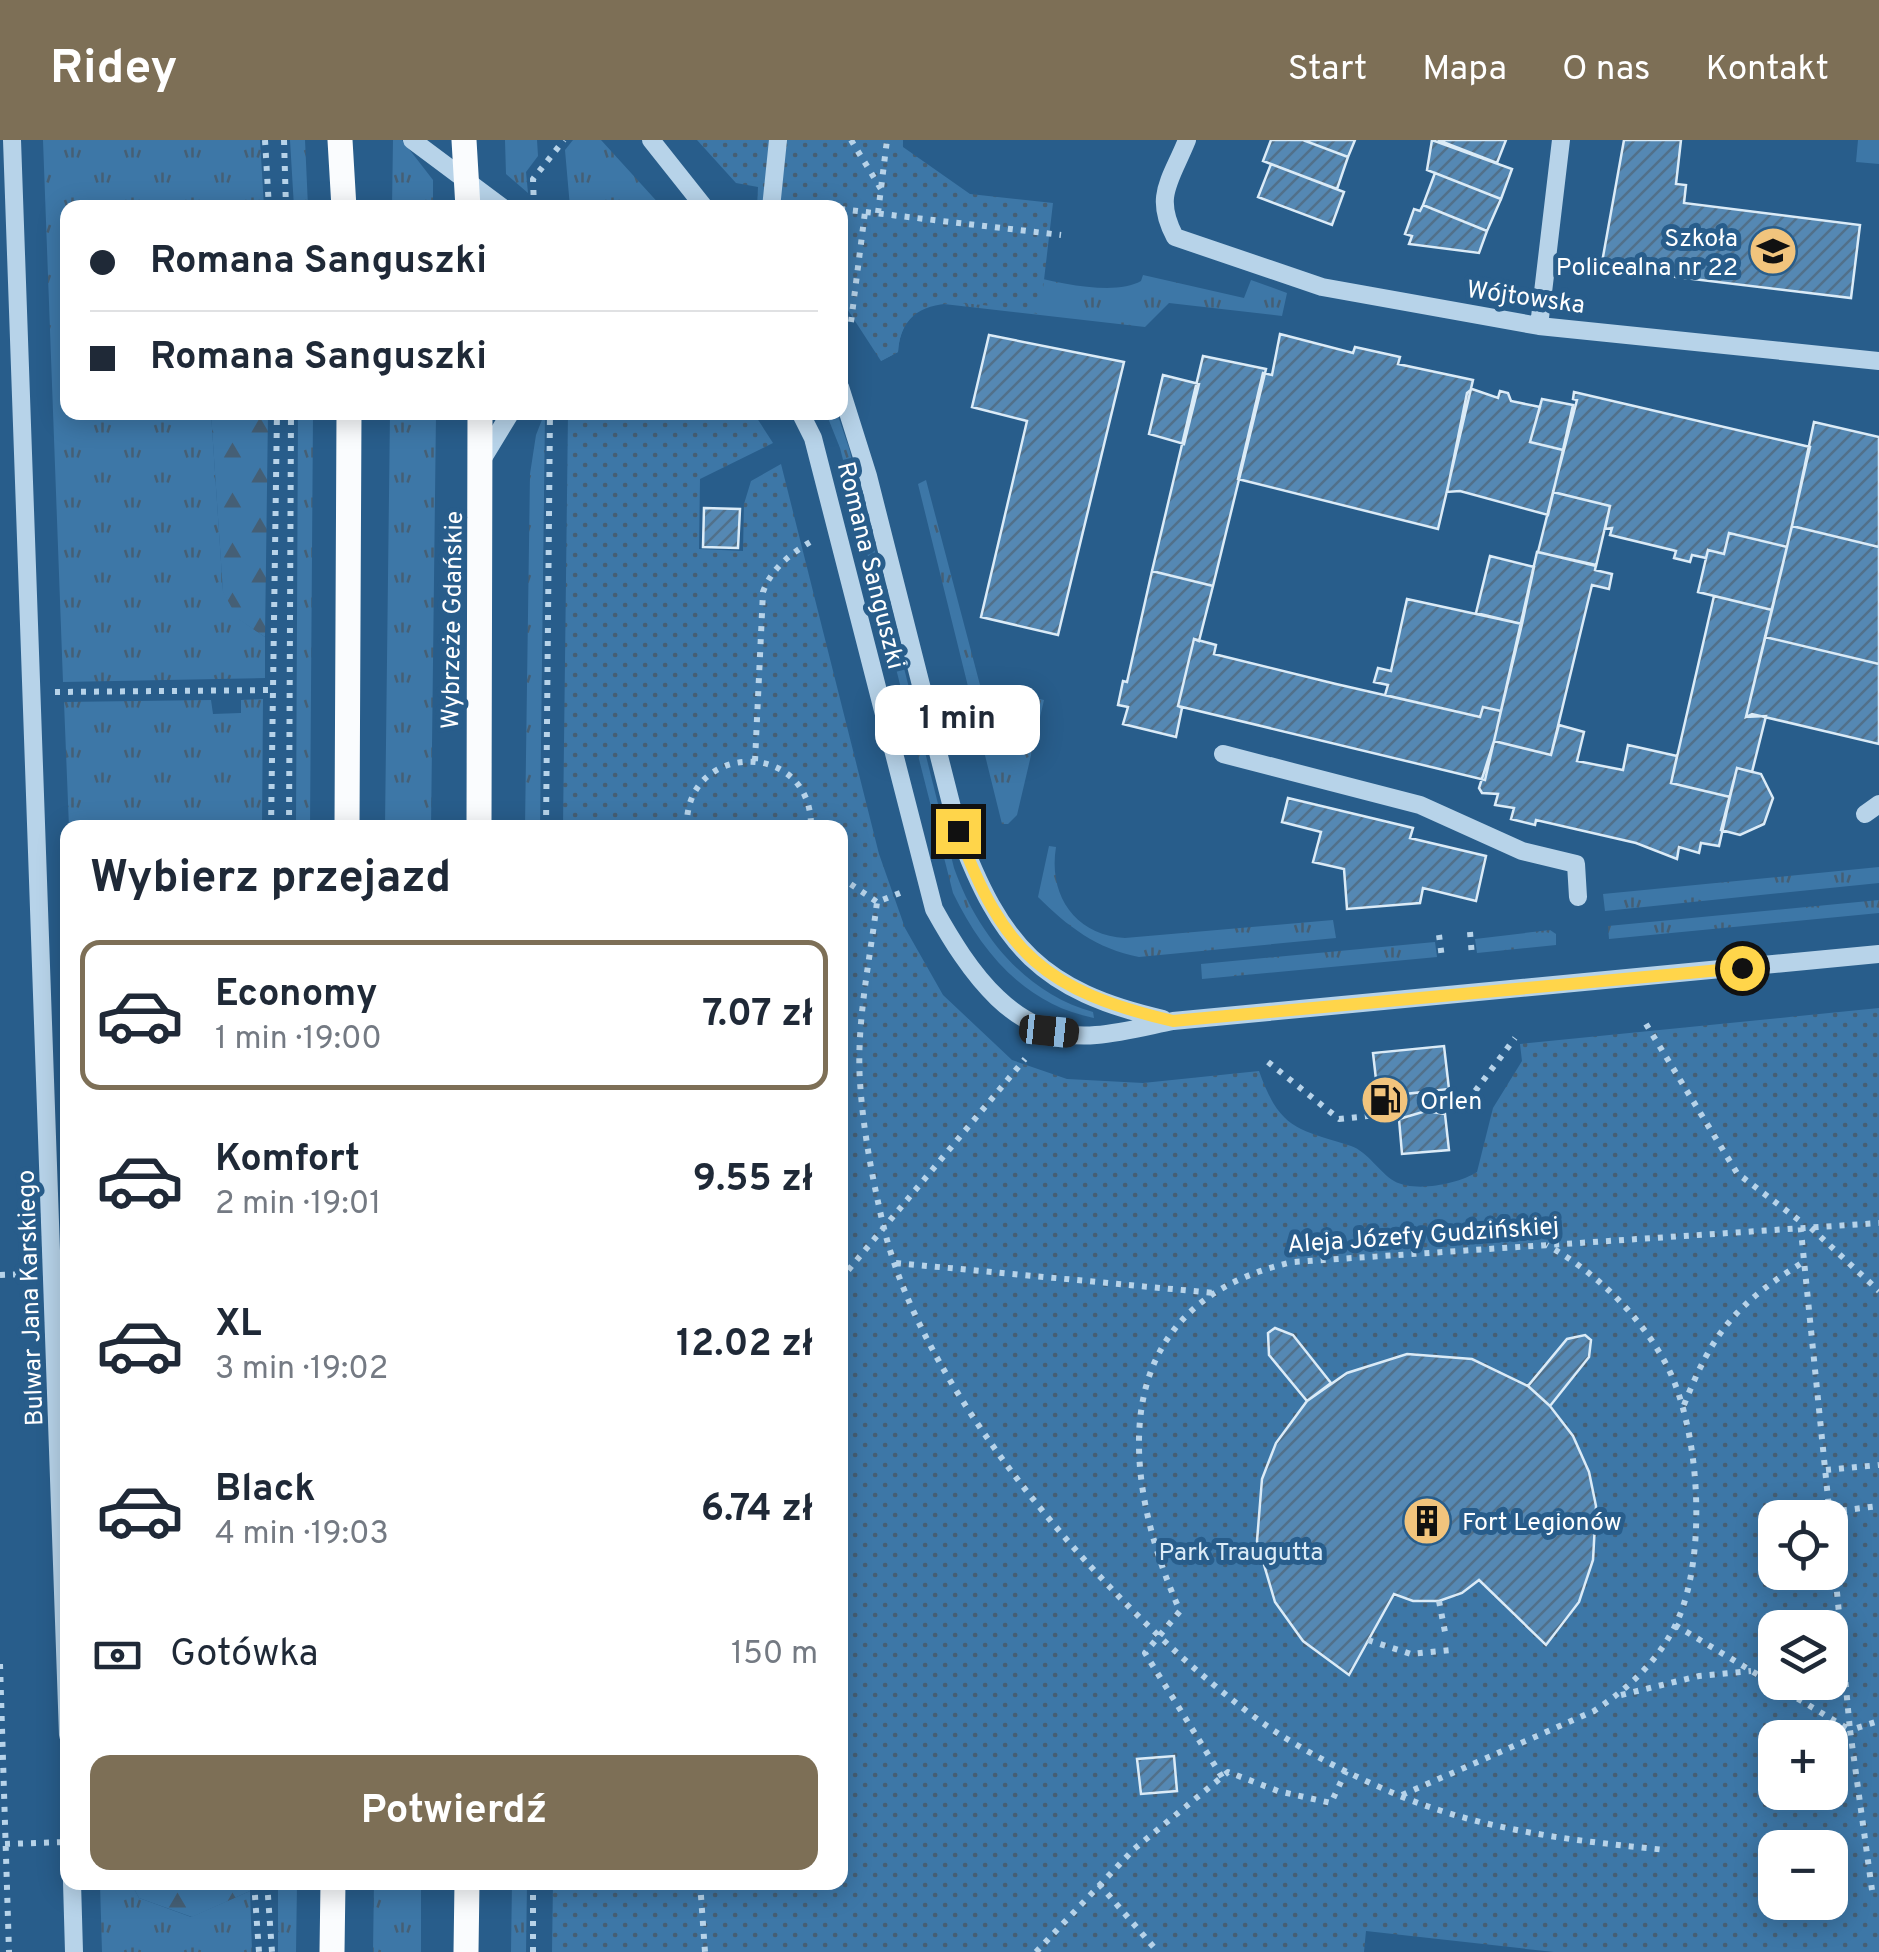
<!DOCTYPE html>
<html lang="pl">
<meta charset="utf-8">
<style>
:root{--surface:#fff;--page:#f2f2f3;--text:#1f2937;--muted:#747a83;--line:#e0e1e3;--accent:#7d6f56}
body{margin:0;font-family:Overpass,sans-serif;background:var(--page);color:var(--text);height:100vh;display:flex;flex-direction:column;font-size:38px;white-space:nowrap}
*{box-sizing:border-box;margin:0}
p{font-size:32px;color:var(--muted)}
.icon{flex:none;width:55px;height:55px;fill:none;stroke:currentColor;stroke-width:2;stroke-linecap:round;stroke-linejoin:round}
.map{position:relative;flex:1;overflow:hidden}
.side{position:absolute;left:60px;top:680px;width:788px;height:1070px;display:flex;flex-direction:column;background:var(--surface);border-radius:20px;box-shadow:0 5px 25px #0003}
.side>*{flex:none}
.hud{position:absolute;left:60px;top:60px;width:788px;height:220px;border-radius:20px;box-shadow:0 5px 25px #0003;display:grid;align-content:center;height:220px;padding:0 30px;background:var(--surface)}
.tools{position:absolute;left:1758px;top:1360px;display:grid;gap:20px}
.tools a{display:grid;place-items:center;width:90px;height:90px;border-radius:20px;background:var(--surface);box-shadow:0 5px 25px #0003;font-size:50px}
.end{position:absolute;width:45px;height:45px;margin:-22px;border:12px solid #ffd54a;background:#111;box-shadow:0 0 0 5px #111}
.from{border-radius:50%}
.bubble{position:absolute;height:70px;border-radius:20px;background:var(--surface);box-shadow:0 5px 25px #0003;font-size:32px;font-weight:700;line-height:70px;text-align:center}
.car{position:absolute;width:30px;height:60px;margin:-30px -15px;border-radius:12px;box-shadow:0 0 8px 2px #0007;background:linear-gradient(#222 24%,#8ab4d8 0 40%,#222 0 76%,#8ab4d8 0 86%,#222 0)}
.hud b{display:flex;align-items:center;gap:35px;height:95px;font-size:38px}
.hud b+b{border-top:2px solid var(--line)}
.hud i{width:25px;height:25px;background:var(--text)}
ul{padding:0;list-style:none}
li{display:flex;align-items:center;gap:30px;height:150px;margin:0 20px 15px;padding:0 10px;border:5px solid transparent;border-radius:20px}
li div{flex:1}
li b{display:block;font-size:38px}
li em{font-style:normal;font-weight:700}
li.current{border-color:var(--accent)}
li>.icon{width:90px;height:90px;stroke-width:1.5}
h2{padding:0 30px;font-size:45px;line-height:120px}
.pay{display:flex;align-items:center;gap:25px;height:110px;padding:0 30px;font-size:38px}
.pay p{margin-inline-start:auto}
.cta{display:flex;gap:20px;margin-top:auto;padding:20px 30px}
.cta a{flex:1;height:115px;border-radius:20px;background:var(--accent);color:#fff;font-size:40px;font-weight:700;line-height:115px;text-align:center}
header{display:flex;align-items:center;gap:60px;box-sizing:border-box;height:140px;padding:0 50px;background:var(--accent);color:#fff}
header strong{font-size:48px}
nav{display:flex;gap:55px;margin-inline-start:auto;font-size:35px}
.map>svg:first-child{display:block}
.grass{fill:url(#grass-tufts)}
.forest{fill:url(#forest-firs)}
.park{fill:url(#park-dots);fill-rule:evenodd}
.pitch{fill:#3d77a7}
.building{fill:url(#building-hatch);stroke:#dbebf7;stroke-width:2.5}
.lines{fill:none;stroke-linecap:round;stroke-linejoin:round}
.path{stroke:#b7d3e9;stroke-width:6;stroke-dasharray:5 8;stroke-linecap:butt}
.minor{stroke:#b7d3e9;stroke-width:18}
.major{stroke:#fafcfe;stroke-width:25}
.route{stroke:#ffd54a;stroke-width:12}
.labels{text-anchor:middle;stroke-width:10;stroke-linejoin:round;paint-order:stroke}
.poi-label{font-size:25px;fill:#fff;stroke:#285d8b;text-anchor:start}
.street-label{font-size:25px;fill:#fff;stroke:#285d8b}
.park-label{font-size:25px;fill:#dbebf7;stroke:#285d8b}
</style>
<header>
<strong>Ridey</strong>
<nav><a>Start</a><a>Mapa</a><a>O nas</a><a>Kontakt</a></nav>
</header>
<div class="map">
<svg width="1879" height="1812" viewBox="0 0 1879 1812">
<defs>
<pattern id="grass-tufts" width="24" height="20" patternUnits="userSpaceOnUse" patternTransform="scale(2.5)"><rect width="24" height="20" fill="#3d77a7"/><path d="M3 7l-1-3M5 7V3M7 7l1-3M15 17l-1-3M17 17v-4M19 17l1-3" fill="none" stroke="#455f75"/></pattern>
<pattern id="forest-firs" width="22" height="20" patternUnits="userSpaceOnUse" patternTransform="scale(2.5)"><rect width="22" height="20" fill="#3d77a7"/><path d="M5 1l3.5 6h-7zM16 11l3.5 6h-7z" fill="#455f75"/></pattern>
<pattern id="park-dots" width="8" height="8" patternUnits="userSpaceOnUse" patternTransform="scale(2.5)"><rect width="8" height="8" fill="#3d77a7"/><path d="M2 2h.1M6 6h.1" fill="none" stroke="#455f75" stroke-width="1.8" stroke-linecap="round"/></pattern>
<pattern id="building-hatch" width="6" height="6" patternUnits="userSpaceOnUse" patternTransform="scale(2.5)"><rect width="6" height="6" fill="#5588b3"/><path d="M-1 1l2-2M0 6l6-6M5 7l2-2" fill="none" stroke="#51708a"/></pattern>
</defs>
<rect width="100%" height="100%" fill="#285d8b"/>
<path class="grass" d="M43 0H260L264 67 68 68V272L211 273 223 451 239 479 265 497V538L63 542Z
M290 0H305L308 67H294Z
M393 0H402L433 40V67L392 68Z
M505 0H537L538 16 526 32 528 53 506 34Z
M573 0H601L662 67H570L565 10Z
M875 86C931 104 1093 169 1141 141L1143 135 1244 158 1251 140 1287 153 1282 176 1169 163 1145 187 935 163C910 172 900 186 898 212L881 221Z
M545 272 540 687 525 688 530 334 536 295Z
M313 273 310 687 296 688 298 273Z
M390 273H436L431 687H385Z
M826 273H837L849 308 954 728C977 793 1024 853 1093 872L1094 878C1026 865 982 813 953 753L840 308Z
M926 340 980 545 1044 560 1017 675 1008 684H1002L918 344Z
M263 559 262 687H69L64 562 211 560 213 574 241 573V560Z
M1049 706 1056 707C1048 755 1075 795 1125 798L1333 780 1336 798 1139 817C1097 809 1067 786 1038 757Z
M1879 727V743L1605 771 1603 754Z
M1879 760V773L1609 799 1608 786Z
M1550 790 1556 794V805L1477 813 1475 799Z
M1435 802 1437 817 1202 839 1201 824Z
M100 1743H131L139 1758 191 1777 250 1751 252 1812H102Z
M278 1743H297L296 1812H278Z
M374 1743H421V1812H373Z
M512 1743H527L526 1812H511Z"/>
<path class="forest" d="M211 273H268L265 497 238 479 223 452Z
M131 1743H250V1751L192 1777 139 1758Z"/>
<path class="park" d="M697 0H903V7L970 54 1053 63 1040 174C990 168 903 139 898 212L881 221 840 158V68L757 67 758 47 736 43Z
M753 272 773 303 700 339 699 409 743 411 744 364 751 341 781 324 879 714 905 788 943 855 1012 920 1067 939 1143 943 1259 931C1280 991 1299 989 1351 1006 1368 1012 1379 1032 1394 1041 1415 1053 1458 1044 1477 1032L1493 968 1522 921 1520 904 1879 868V1812H1554L1366 1791 1364 1812H552L553 1743 840 1742V688L563 687 568 273ZM1775 1378H1830V1432H1775ZM1775 1488H1830V1542H1775ZM1775 1598H1830V1652H1775ZM1775 1708H1830V1762H1775Z"/>
<path class="pitch" d="M1858 0H1879V24L1856 22Z"/>
<path class="building" d="M1271 0H1303L1348 17 1337 49 1263 21Z
M1303 0H1355L1348 17Z
M1432 0 1512 29 1501 59 1427 30Z
M1438 0H1506L1497 23Z
M1624 0H1681L1676 44 1686 45 1684 63 1860 85 1851 158 1601 128Z
M1271 24 1344 52 1332 85 1258 57Z
M1435 33 1501 59 1487 91 1423 65Z
M1423 65 1487 91 1479 113 1409 104 1412 96 1405 94 1414 69 1420 71Z
M1280 194 1353 213 1355 207 1400 217 1398 224 1473 240 1438 389 1238 339 1263 233 1272 235Z
M989 195 1124 222 1058 495 981 477 1027 281 972 267Z
M1203 216 1266 229 1213 446 1152 431Z
M1163 235 1199 244 1184 304 1149 294Z
M1472 249 1498 258 1500 251 1508 253 1511 261 1540 267 1530 302 1563 310 1548 375 1460 351 1447 352 1467 253Z
M1574 252 1810 307 1787 407 1729 393 1724 414 1708 410 1706 418 1692 415 1690 422 1674 418 1676 411 1610 395 1612 388 1605 389 1610 366 1553 352 1577 260 1573 259Z
M1542 259 1573 265 1563 310 1530 302Z
M1814 282 1879 297V407L1792 386Z
M1553 352 1610 366 1596 426 1538 412Z
M704 368 740 369 738 408 703 407Z
M1792 386 1879 407V524L1765 497Z
M1729 393 1787 407 1772 470 1698 452 1708 410 1724 414Z
M1537 412 1596 425 1595 430 1612 434 1609 449 1592 445 1591 449 1551 615 1494 601Z
M1490 416 1534 427 1522 484 1476 473Z
M1152 431 1213 446 1199 501 1194 499 1178 566 1182 568 1176 597 1123 584 1128 567 1118 565 1123 541 1127 542Z
M1714 456 1772 470 1746 577 1766 576 1752 632 1737 628 1730 657 1671 643Z
M1407 459 1522 484 1501 571 1483 567 1480 577 1385 555 1388 545 1374 542 1378 528 1391 531Z
M1765 497 1879 524V604L1752 574 1746 577Z
M1194 499 1216 505 1214 514 1336 544 1480 577 1483 567 1501 571 1485 640 1178 566Z
M1559 585 1584 592 1577 621 1623 630 1628 605 1677 616 1671 643 1730 657 1719 706 1701 703 1699 713 1679 707 1677 719 1636 703 1536 680 1535 685 1511 679 1514 668 1495 665 1498 654 1482 653 1479 648 1494 601 1551 615Z
M1737 628 1761 634 1773 658 1764 684 1740 695 1721 690Z
M1288 658 1413 688 1410 698 1486 716 1476 761 1423 748 1420 763 1347 769 1344 729 1313 722 1321 692 1282 682Z
M1444 906 1449 949 1378 957 1373 913Z
M1442 950 1445 974 1426 971 1399 979 1396 955Z
M1426 971 1445 974 1449 1010 1402 1014 1399 979Z
M1275 1188 1293 1195 1331 1243 1307 1261 1269 1215 1268 1193Z
M1585 1195 1591 1200 1589 1217 1550 1266 1528 1246 1567 1199Z
M1407 1214 1472 1219 1528 1246 1550 1266 1573 1296 1589 1332 1596 1366 1593 1420 1579 1462 1546 1505 1479 1440 1462 1453 1439 1461H1413L1394 1454 1349 1535 1303 1501 1275 1462 1257 1401 1262 1339 1276 1303 1307 1261 1347 1233Z
M1174 1616 1177 1651 1141 1654 1137 1619Z"/>
<g class="lines">
<path class="path" d="M265 0 269 68
M284 0 286 68
M851 0 881 49
M799 64 828 68
M534 68 533 39 564 0
M840 69 1061 95
M878 73 887 0
M851 182 865 72
M55 552 273 550
M755 621 763 452C771 429 791 413 812 401
M271 688 277 272
M289 688 291 272
M546 688 550 272
M687 688C683 601 813 598 811 688
M840 737 877 762
M900 753 877 762C870 820 856 883 860 942 863 989 872 1037 883 1084 923 1260 1122 1483 1267 1586 1308 1614 1355 1637 1400 1656 1486 1691 1575 1701 1666 1710
M1470 792 1472 816
M1439 795 1442 818
M1646 884 1737 1033 1800 1081 1830 1378
M1268 922 1339 979 1398 973
M1444 968 1464 966 1515 898
M1811 1088 1879 1151
M896 1123 1214 1153
M0 1135 29 1134
M840 1140 1025 919
M1684 1265C1713 1191 1737 1163 1805 1121
M1826 1330 1879 1325
M1829 1372 1879 1366
M1439 1461 1445 1492
M1675 1485 1850 1590 1830 1378
M1368 1500 1411 1514 1451 1510
M0 1524 9 1812
M1621 1555 1699 1536 1751 1531
M1222 1637 1145 1513 1180 1471C1117 1330 1107 1163 1293 1122L1879 1083
M1402 1655 1594 1571C1627 1549 1654 1525 1673 1490 1709 1423 1701 1288 1665 1222 1637 1172 1596 1133 1547 1105
M5 1704 68 1702
M254 1742 259 1812
M267 1742 272 1812
M700 1742 705 1812
M1099 1744 1158 1812
M1872 1750 1850 1590 1879 1581
M533 1812V1742
M1036 1812 1134 1709 1228 1632 1278 1651 1331 1663 1346 1631"/>
<path class="minor" d="M12 0 68 1595
M412 0 503 68
M651 0 705 68
M1187 0C1171 40 1153 56 1175 97L1322 147 1539 186 1879 221
M771 68 778 0
M1539 186 1561 0
M840 247 868 336 958 691C1001 806 1041 851 1163 879
M800 272 813 298 934 769C968 830 1015 903 1096 895 1122 893 1148 886 1173 881L1879 814
M483 318 511 272
M1223 614 1420 665 1522 711 1576 724 1578 757
M1865 674 1879 664
M72 1742 74 1812"/>
<path class="major" d="M340 0 344 68
M464 0 468 68
M347 688 349 272
M479 688 480 272
M332 1812 333 1742
M466 1812 467 1742"/>
</g>
<g class="lines">
<path class="route" d="M958 691C1003 814 1046 851 1173 881L1742 828"/>
</g>
<defs>
<g id="university-disc" transform="scale(2.5)"><circle r="9.5" fill="#f1c47d" stroke="#285d8b"/><path d="M0-5L7-2L0 1L-7-2ZM-4 1L0 2.5L4 1V4Q0 6-4 4Z" fill="#111"/></g>
<g id="fuel-disc" transform="scale(2.5)"><circle r="9.5" fill="#f1c47d" stroke="#285d8b"/><path d="M-5.5-6h7V0h2V4h1.3V-2.5L3-4.5l.8-.8L6-3V5H2.5V1h-1V6h-7ZM-4.2-4.7v3.2H.2V-4.7Z" fill="#111"/></g>
<g id="building-disc" transform="scale(2.5)"><circle r="9.5" fill="#f1c47d" stroke="#285d8b"/><path d="M-4-6H4V6H1V3H-1V6H-4ZM-2.5-4.3h1.7v1.8h-1.7ZM.8-4.3h1.7v1.8H.8ZM-2.5-1h1.7V.8h-1.7ZM.8-1h1.7V.8H.8Z" fill="#111"/></g>
</defs>
<g fill-rule="evenodd">
<use href="#university-disc" x="1773" y="111"/>
<use href="#fuel-disc" x="1385" y="960"/>
<use href="#building-disc" x="1427" y="1381"/>
</g>
<g class="labels">
<g class="poi-label">
<text x="1738" y="106" text-anchor="end">Szkoła<tspan x="1738" dy="29">Policealna nr 22</tspan></text>
<text x="1420" y="969">Orlen</text>
<text x="1462" y="1390">Fort Legionów</text>
</g>
<g class="street-label">
<text transform="translate(1526 156) rotate(8)" y="9">Wójtowska</text>
<text transform="translate(872 425) rotate(76)" y="9">Romana Sanguszki</text>
<text transform="translate(451 480) rotate(-89)" y="9">Wybrzeże Gdańskie</text>
<text transform="translate(1423 1094) rotate(-4)" y="9">Aleja Józefy Gudzińskiej</text>
<text transform="translate(29 1158) rotate(-92)" y="9">Bulwar Jana Karskiego</text>
</g>
<g class="park-label">
<text x="1241" y="1420">Park Traugutta</text>
</g>
</g>
</svg>
<div class="tools">
<a><svg class="icon" aria-label="locate" viewBox="0 0 24 24"><circle cx="12" cy="12" r="6"/><path d="M12 2v4M12 18v4M2 12h4M18 12h4"/></svg></a>
<a><svg class="icon" aria-label="layers" viewBox="0 0 24 24"><path d="M12 4l9 5-9 5-9-5zM3 14l9 5 9-5"/></svg></a>
<a>+</a>
<a>−</a>
</div>
<i class="end from" style="left:1742px;top:828px"></i>
<i class="end" style="left:958px;top:691px"></i>
<div class="bubble" style="left:875px;top:545px;width:165px">1 min</div>
<i class="car" style="left:1049px;top:891px;rotate:96deg"></i>
<div class="hud">
<b><i class="from"></i>Romana Sanguszki</b>
<b><i></i>Romana Sanguszki</b>
</div>
<section class="side">
<h2>Wybierz przejazd</h2>
<ul>
<li class="current"><svg class="icon" aria-label="car" viewBox="0 0 24 24"><path d="M5 17H2v-5l4-1 3-4h7l3 4 3 1v5h-3M9 17h6M6 11h13"/><circle cx="7" cy="17" r="2"/><circle cx="17" cy="17" r="2"/></svg><div><b>Economy</b><p>1 min · 19:00</p></div><em>7.07 zł</em></li>
<li><svg class="icon" aria-label="car" viewBox="0 0 24 24"><path d="M5 17H2v-5l4-1 3-4h7l3 4 3 1v5h-3M9 17h6M6 11h13"/><circle cx="7" cy="17" r="2"/><circle cx="17" cy="17" r="2"/></svg><div><b>Komfort</b><p>2 min · 19:01</p></div><em>9.55 zł</em></li>
<li><svg class="icon" aria-label="car" viewBox="0 0 24 24"><path d="M5 17H2v-5l4-1 3-4h7l3 4 3 1v5h-3M9 17h6M6 11h13"/><circle cx="7" cy="17" r="2"/><circle cx="17" cy="17" r="2"/></svg><div><b>XL</b><p>3 min · 19:02</p></div><em>12.02 zł</em></li>
<li><svg class="icon" aria-label="car" viewBox="0 0 24 24"><path d="M5 17H2v-5l4-1 3-4h7l3 4 3 1v5h-3M9 17h6M6 11h13"/><circle cx="7" cy="17" r="2"/><circle cx="17" cy="17" r="2"/></svg><div><b>Black</b><p>4 min · 19:03</p></div><em>6.74 zł</em></li>
</ul>
<div class="pay"><svg class="icon" aria-label="cash" viewBox="0 0 24 24"><path d="M3 7h18v10H3z"/><circle cx="12" cy="12" r="2"/></svg>Gotówka<p>150 m</p></div>
<div class="cta"><a>Potwierdź</a></div>
</section>
</div>
